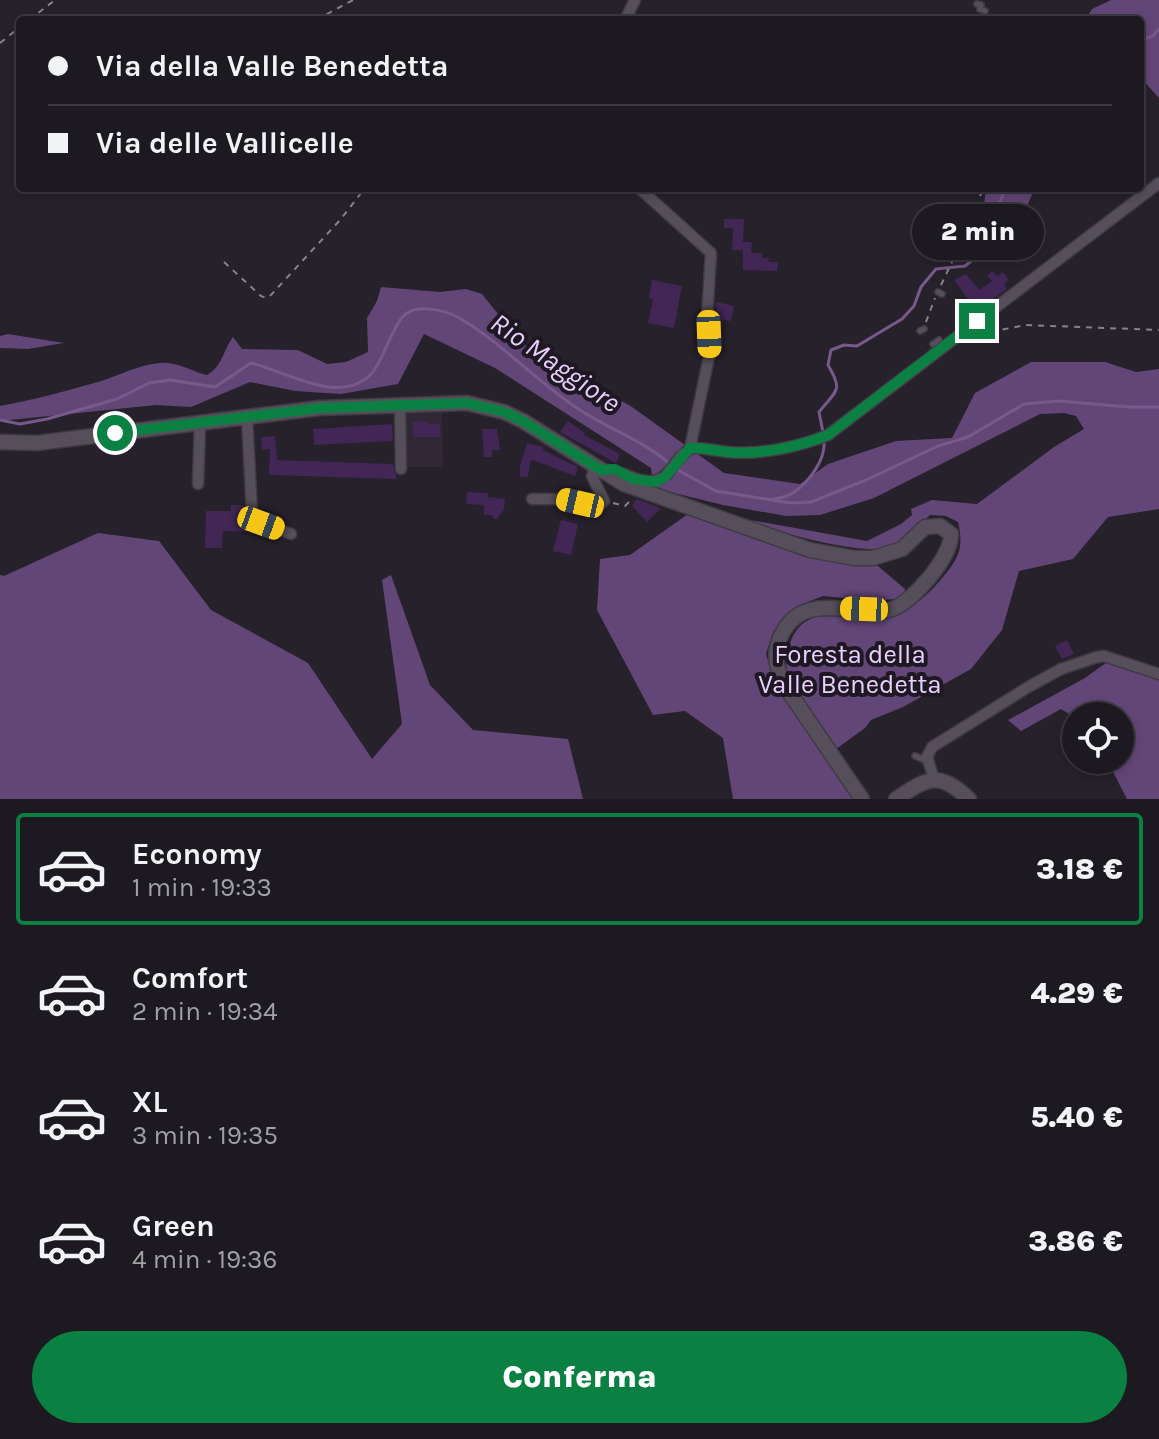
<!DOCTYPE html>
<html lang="it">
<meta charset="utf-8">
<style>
:root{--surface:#1d1920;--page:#252229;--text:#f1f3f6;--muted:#a0a0a5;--line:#3b383e;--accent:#0b8043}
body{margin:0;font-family:Karla,sans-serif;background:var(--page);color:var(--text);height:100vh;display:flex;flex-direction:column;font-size:30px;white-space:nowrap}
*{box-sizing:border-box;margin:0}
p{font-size:26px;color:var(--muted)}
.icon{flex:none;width:44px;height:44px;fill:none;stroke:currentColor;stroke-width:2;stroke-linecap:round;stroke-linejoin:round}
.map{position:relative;height:799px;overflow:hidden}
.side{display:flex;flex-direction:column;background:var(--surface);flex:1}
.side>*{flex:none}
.banner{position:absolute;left:16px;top:16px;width:1128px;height:176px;border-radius:8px;box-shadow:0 4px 12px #0003,0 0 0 2px var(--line);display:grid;align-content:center;height:176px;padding:0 32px;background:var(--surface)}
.fabs{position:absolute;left:1062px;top:702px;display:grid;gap:16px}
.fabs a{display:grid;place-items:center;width:72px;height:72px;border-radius:50%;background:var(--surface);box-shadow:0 4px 12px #0003,0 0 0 2px var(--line);font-size:40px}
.end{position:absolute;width:36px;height:36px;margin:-18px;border:10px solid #0b8043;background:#fff;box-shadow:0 0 0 4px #fff}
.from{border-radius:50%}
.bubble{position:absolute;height:56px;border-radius:28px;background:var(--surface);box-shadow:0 4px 12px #0003,0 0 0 2px var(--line);font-size:26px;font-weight:800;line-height:56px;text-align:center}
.car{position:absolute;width:24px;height:48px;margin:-24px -12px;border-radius:10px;box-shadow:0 0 6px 2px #0007;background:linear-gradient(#f5c518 24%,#345 0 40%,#f5c518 0 76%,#345 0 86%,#f5c518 0)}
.banner b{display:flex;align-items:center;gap:28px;height:76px;font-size:30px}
.banner b+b{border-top:2px solid var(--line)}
.banner i{width:20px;height:20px;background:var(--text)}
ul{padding:14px 0 0;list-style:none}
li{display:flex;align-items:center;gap:24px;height:112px;margin:0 16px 12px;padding:0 16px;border:4px solid transparent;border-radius:8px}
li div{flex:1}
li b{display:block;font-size:30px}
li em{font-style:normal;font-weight:800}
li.current{border-color:var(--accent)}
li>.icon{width:72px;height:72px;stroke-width:1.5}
.button{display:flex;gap:16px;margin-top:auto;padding:16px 32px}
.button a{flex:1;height:92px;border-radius:48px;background:var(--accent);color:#fff;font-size:32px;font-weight:800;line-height:92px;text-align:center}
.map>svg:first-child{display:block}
.built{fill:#302737}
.forest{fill:#634678}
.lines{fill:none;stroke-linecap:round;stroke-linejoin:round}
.stream{stroke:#77598c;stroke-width:3}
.building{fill:#422655}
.lane-casing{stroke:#403b43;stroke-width:8}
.street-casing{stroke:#403b43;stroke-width:13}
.secondary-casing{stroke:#403b43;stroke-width:17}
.path{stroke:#88838b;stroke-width:2;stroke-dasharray:6 6;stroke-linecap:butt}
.lane{stroke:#564f5b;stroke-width:5}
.street{stroke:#564f5b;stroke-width:10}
.secondary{stroke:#564f5b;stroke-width:14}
.street-bridge-casing{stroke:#403b43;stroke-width:13;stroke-linecap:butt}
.street-bridge{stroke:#564f5b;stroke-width:10}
.route{stroke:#0b8043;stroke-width:10}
.labels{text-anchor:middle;stroke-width:8;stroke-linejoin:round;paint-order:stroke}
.park-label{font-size:26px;fill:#eacffe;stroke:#1d1821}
.water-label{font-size:28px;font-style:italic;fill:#e9cefd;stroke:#1d1821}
</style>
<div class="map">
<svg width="1159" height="799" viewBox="0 0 1159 799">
<rect width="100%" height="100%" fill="#27212b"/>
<path class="built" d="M442 410 443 467H407L406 411Z"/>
<path class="forest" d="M1111 0H1159V98L1140 77V20H1085L1092 9Z
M986 188H1035L1027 206 979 247Z
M381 287 440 292 466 289 482 294 498 314 504 333 632 407 724 473 800 484 828 464 896 441 952 438 975 393 1031 362H1105L1136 372 1159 369V509L1108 517 1073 559 1019 571 1002 630 971 669 903 707 871 720 865 728 836 749C822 727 799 701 789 677 785 668 786 656 789 647 802 597 854 622 889 616 911 611 929 594 943 577 959 558 964 547 958 522L946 516 930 515C918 526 906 540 891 546 861 559 762 526 728 516L867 541 901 524 912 515 911 509 932 500 977 504 1054 447 1084 429 1076 416 1064 413 1040 414 874 498 820 515 786 516 723 505 654 488 651 468 495 368 424 334 398 384 341 394 295 391 250 382 191 407 156 405 0 421V406C33 400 66 391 98 382 118 376 138 365 159 363 177 361 190 371 207 375 223 366 223 350 233 337L242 349 298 350 327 364 346 362 368 352 367 318 377 301Z
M8 334 64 343 28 349 0 348V336Z
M688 514 819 556 878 566 905 589 904 598 874 601 823 596 800 605 773 632 766 654 776 688 855 799H733L723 738 685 711 653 715 597 610 600 559 630 555Z
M98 533 159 541 211 610 308 663 372 759 402 724 382 580 391 575 430 685 473 730 568 739 583 799H0V575L4 576Z
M1114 657 1159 674V799H1127L1107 760H1120V716L1076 718 1061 709 1021 731 1008 720 1085 678Z"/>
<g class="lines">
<path class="stream" d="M1140 40 1153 36 1159 29
M0 420 20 424 47 419 117 399 149 383 170 380 215 387 251 363C287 372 340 406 371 374 380 365 385 348 391 337 397 326 400 314 414 310 427 306 450 312 461 319 503 344 536 381 577 408 609 430 640 438 670 464
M823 432 819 412C836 390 844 392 828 365L831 350 844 345 857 346 902 319 914 306 921 287 936 269 965 266 975 258 1006 188
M676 469 716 491 791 503 811 502 866 480 938 446 968 437 1024 404 1058 401 1129 407H1159
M774 499C780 498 788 496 793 493 809 482 826 460 824 440"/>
</g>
<path class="building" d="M724 219H744L743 242H752L751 253H762V258H769L768 262H778L777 271 743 270V250H732L733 228H724Z
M993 271 997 276 1003 272 1009 280 1004 284 1007 289 977 311 954 280 966 274 979 290 992 281 987 275Z
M652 280 682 286 674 328 648 323 653 299 649 298Z
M716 302 734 306 731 321 715 318Z
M428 421V424H440V437H413V422Z
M568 421 585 433 584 435 620 454 616 463 560 432Z
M392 424 393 441 314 445 313 429Z
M482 429H497L500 450H492V457H484Z
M275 436 277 460 393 464 397 479 269 475 270 449 262 450 261 437Z
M527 443 543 447V450L578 467 575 476 533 460 530 461 528 477H520V466Z
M467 492 488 493V497L505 499 504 510 496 520 491 515H484V505L466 504Z
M636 499 661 508 647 522 632 506Z
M231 505H244L246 532 223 531 222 548H205L206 511H231Z
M561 520 578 524 571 555 553 551Z
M1067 640 1074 654 1062 659 1055 646Z"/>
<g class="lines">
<g class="lane-casing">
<path id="lane" d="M977 4 981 5
M980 9 985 11
M949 252 955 256
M938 292 942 294
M920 331 924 329
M933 344 939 340
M915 756 927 761"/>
</g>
<g class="street-casing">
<path id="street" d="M625 20 635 0
M639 188 711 253 707 317 710 352 690 448
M400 405 401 469
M247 417 252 513 261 523 291 534
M678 460 690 448C704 447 715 451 728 452 761 455 798 447 828 435L1159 183
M603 470C626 468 648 495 668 472
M198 484 200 423
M532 499H562L598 507 604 501 592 476 595 467
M934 779 927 757 932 747 1030 686 1061 669 1097 657 1104 656 1159 674"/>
</g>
<g class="secondary-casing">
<path id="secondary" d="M0 442 37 443 320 408 467 403 504 412 523 421 624 484 810 550 854 558H873L902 549 925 527 940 526 951 534C952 556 913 602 892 609 856 620 802 586 780 638 773 654 777 671 785 686L862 799
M896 799C928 778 938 770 969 799"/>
</g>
<path class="path" d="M29 20 55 0
M316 20 353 0
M0 43 20 27
M961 251 967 247 980 204 981 188
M224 262 261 296 266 298 271 295 341 219 365 188
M941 285 952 262
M926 322 935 298
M979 334 1026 325 1159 330
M613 503 625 506 631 500"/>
<use href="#lane" class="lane"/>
<use href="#street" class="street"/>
<use href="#secondary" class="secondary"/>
<g class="street-bridge-casing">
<path id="street-bridge" d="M665 477 682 454"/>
</g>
<use href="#street-bridge" class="street-bridge"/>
</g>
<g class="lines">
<path class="route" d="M115 433 320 408 467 403 504 412 523 421 601 470 615 469 633 479 656 482 665 477 690 448C704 447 715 451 728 452 761 455 798 447 828 435L977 321"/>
</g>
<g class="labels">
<g class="park-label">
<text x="850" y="663">Foresta della<tspan x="850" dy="30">Valle Benedetta</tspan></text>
</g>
<g class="water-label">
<text transform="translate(556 362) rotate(35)" y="10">Rio Maggiore</text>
</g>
</g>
</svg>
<div class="fabs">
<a><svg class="icon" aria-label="locate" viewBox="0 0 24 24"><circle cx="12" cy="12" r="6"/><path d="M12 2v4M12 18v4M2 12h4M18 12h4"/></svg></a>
</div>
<i class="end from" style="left:115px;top:433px"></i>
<i class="end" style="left:977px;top:321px"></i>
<div class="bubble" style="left:912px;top:204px;width:132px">2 min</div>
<i class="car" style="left:709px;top:334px;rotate:178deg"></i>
<i class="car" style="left:580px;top:503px;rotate:283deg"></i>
<i class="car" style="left:261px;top:523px;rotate:110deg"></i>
<i class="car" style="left:864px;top:609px;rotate:272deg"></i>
<div class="banner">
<b><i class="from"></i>Via della Valle Benedetta</b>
<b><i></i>Via delle Vallicelle</b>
</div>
</div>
<section class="side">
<ul>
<li class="current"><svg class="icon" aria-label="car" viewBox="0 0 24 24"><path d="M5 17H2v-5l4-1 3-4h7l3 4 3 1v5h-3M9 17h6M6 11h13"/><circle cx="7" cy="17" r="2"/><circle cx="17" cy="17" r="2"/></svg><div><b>Economy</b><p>1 min · 19:33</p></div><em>3.18 €</em></li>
<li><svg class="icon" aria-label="car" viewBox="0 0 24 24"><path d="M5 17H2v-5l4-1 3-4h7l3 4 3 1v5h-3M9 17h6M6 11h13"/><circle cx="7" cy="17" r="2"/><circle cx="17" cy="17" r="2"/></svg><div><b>Comfort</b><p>2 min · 19:34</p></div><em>4.29 €</em></li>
<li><svg class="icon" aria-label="car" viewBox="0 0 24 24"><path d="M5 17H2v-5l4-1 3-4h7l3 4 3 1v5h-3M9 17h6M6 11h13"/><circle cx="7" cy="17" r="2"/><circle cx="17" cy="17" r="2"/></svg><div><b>XL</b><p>3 min · 19:35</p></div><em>5.40 €</em></li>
<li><svg class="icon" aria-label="car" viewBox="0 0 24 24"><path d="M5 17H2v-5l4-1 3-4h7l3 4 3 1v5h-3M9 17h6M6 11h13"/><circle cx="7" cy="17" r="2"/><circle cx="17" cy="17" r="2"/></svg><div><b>Green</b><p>4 min · 19:36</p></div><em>3.86 €</em></li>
</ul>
<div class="button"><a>Conferma</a></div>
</section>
